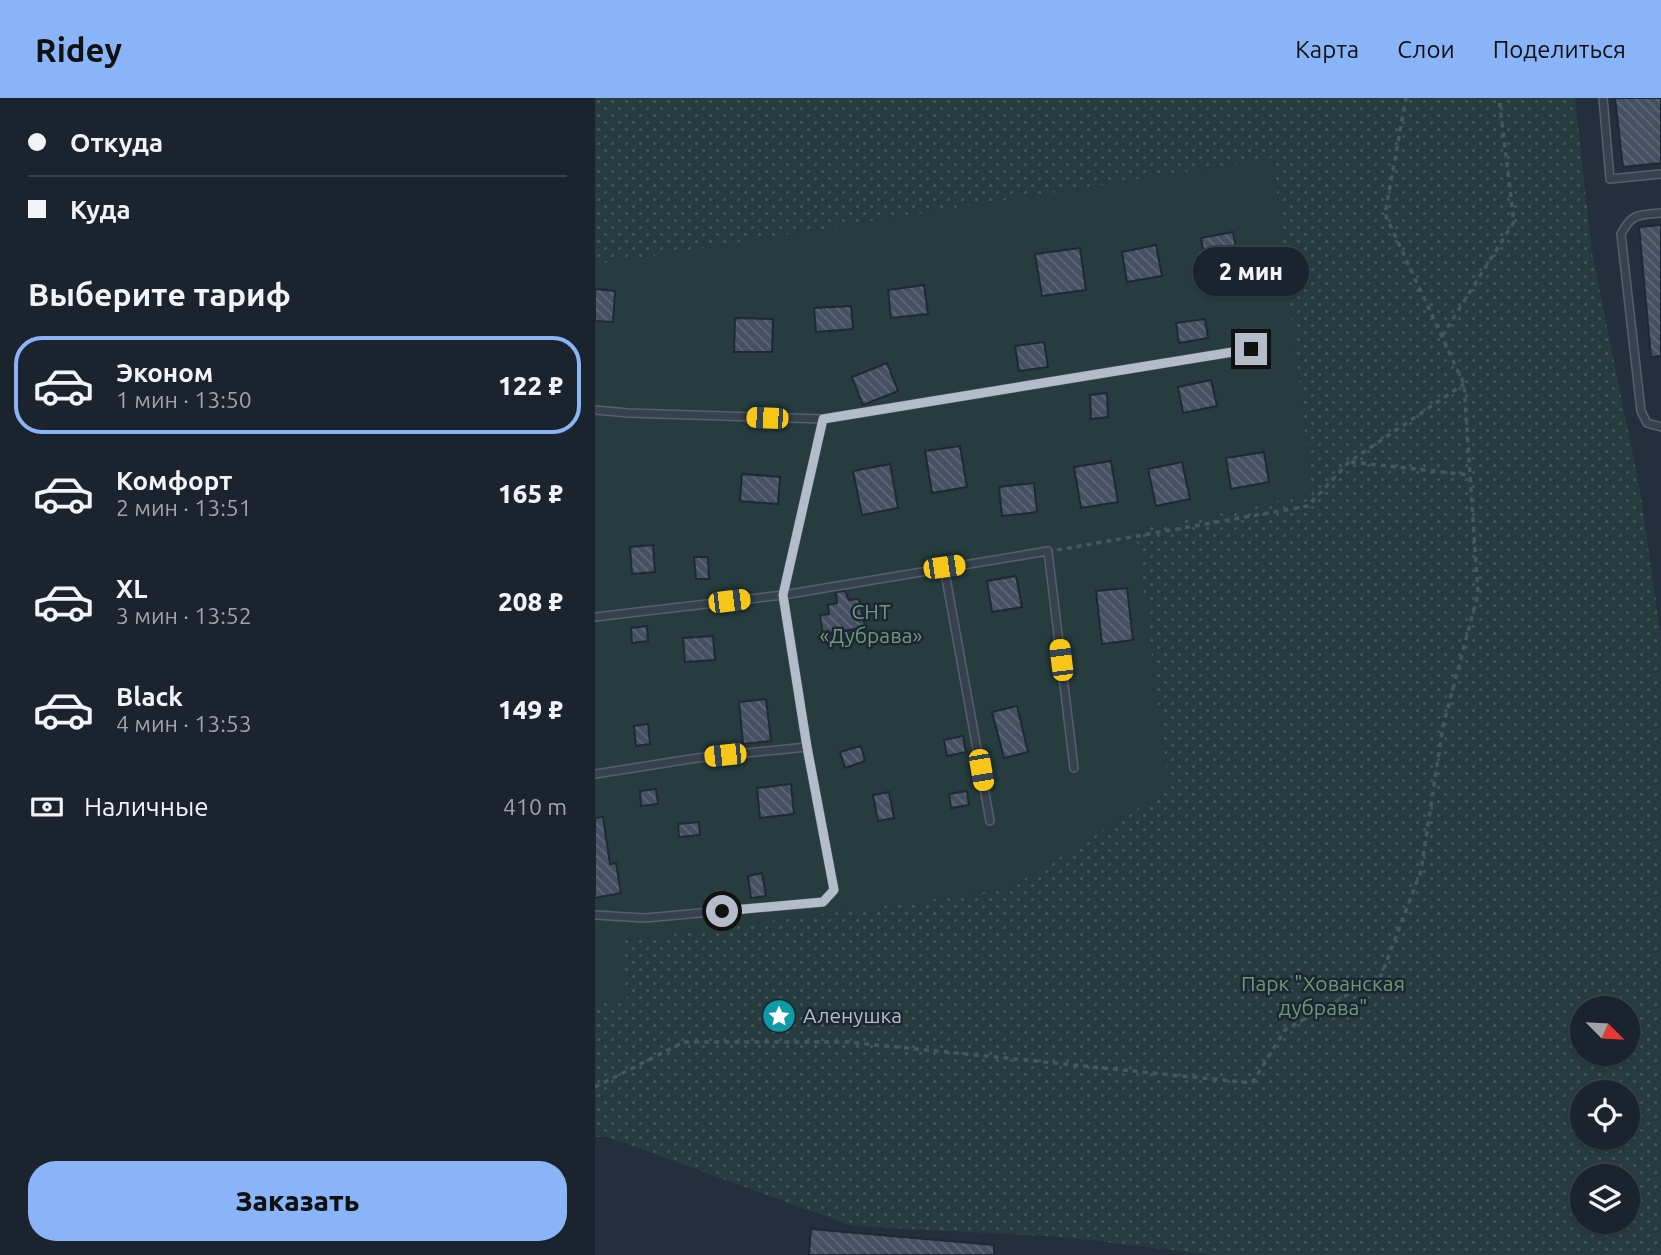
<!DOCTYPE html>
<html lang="ru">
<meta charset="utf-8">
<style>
:root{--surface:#1b232e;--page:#242b36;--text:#f1f3f6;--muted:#a0a4aa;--line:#39404a;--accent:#8ab4f8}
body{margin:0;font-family:Ubuntu,sans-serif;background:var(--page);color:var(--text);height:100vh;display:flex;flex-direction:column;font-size:26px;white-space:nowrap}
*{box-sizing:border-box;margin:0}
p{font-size:23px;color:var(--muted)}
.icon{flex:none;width:38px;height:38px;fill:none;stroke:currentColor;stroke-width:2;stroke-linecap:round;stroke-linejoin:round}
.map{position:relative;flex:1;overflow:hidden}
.drawer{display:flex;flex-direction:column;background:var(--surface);width:595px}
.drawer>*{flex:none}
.guide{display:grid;align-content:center;height:154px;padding:0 28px;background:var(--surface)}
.needle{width:46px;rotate:114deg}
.tools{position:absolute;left:975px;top:898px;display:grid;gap:14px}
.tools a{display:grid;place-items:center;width:70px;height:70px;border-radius:50%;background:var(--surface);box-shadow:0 2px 5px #0004,0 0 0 2px var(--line);font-size:35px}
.end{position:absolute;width:32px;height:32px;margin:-16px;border:9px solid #b4bcc9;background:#111;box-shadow:0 0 0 4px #111}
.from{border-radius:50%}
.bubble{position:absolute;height:49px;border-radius:24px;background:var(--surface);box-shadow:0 2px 5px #0004,0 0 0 2px var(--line);font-size:23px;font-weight:800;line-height:49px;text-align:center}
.car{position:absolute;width:21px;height:42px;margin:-21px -10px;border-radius:9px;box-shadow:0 0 5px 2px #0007;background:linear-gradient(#f5c518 24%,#345 0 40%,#f5c518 0 76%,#345 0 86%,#f5c518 0)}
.guide b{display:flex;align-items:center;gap:24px;height:66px;font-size:26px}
.guide b+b{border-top:2px solid var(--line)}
.guide i{width:18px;height:18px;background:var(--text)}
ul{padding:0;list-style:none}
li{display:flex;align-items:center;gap:21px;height:98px;margin:0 14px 10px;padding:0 14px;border:4px solid transparent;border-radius:28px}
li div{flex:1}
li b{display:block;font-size:26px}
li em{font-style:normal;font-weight:800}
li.selected{border-color:var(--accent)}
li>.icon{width:63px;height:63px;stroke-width:1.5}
h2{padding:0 28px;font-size:32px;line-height:84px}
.pay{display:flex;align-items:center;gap:18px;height:77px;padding:0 28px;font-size:26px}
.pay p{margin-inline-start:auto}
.action{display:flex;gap:14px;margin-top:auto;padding:14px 28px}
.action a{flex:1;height:80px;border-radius:28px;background:var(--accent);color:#111;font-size:28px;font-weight:800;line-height:80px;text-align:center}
header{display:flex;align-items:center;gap:42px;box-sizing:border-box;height:98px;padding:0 35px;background:var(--accent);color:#111}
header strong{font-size:33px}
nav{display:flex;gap:38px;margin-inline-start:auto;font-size:24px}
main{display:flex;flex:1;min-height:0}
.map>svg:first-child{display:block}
.green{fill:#263c3f}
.park{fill:url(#park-dots);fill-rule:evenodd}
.building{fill:url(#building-back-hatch);stroke:#1f2835;stroke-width:2}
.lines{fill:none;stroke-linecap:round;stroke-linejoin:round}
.service-casing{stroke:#565f6c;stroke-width:10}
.path{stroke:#44595c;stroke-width:3.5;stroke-dasharray:5 5;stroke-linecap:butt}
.service{stroke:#38414e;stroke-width:7}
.route{stroke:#b4bcc9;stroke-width:9}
.labels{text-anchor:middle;stroke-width:5;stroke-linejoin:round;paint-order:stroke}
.park-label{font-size:21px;fill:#6b9a76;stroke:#1d2633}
.poi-label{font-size:21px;fill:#b4bcc9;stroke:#1d2633;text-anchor:start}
</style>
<header>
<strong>Ridey</strong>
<nav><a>Карта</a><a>Слои</a><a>Поделиться</a></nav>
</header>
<main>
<section class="drawer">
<div class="guide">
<b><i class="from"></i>Откуда</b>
<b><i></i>Куда</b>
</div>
<h2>Выберите тариф</h2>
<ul>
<li class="selected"><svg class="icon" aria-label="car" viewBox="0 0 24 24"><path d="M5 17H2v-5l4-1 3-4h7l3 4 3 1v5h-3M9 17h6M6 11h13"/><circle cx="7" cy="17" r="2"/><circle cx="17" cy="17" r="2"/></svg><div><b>Эконом</b><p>1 мин · 13:50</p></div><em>122 ₽</em></li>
<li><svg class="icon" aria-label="car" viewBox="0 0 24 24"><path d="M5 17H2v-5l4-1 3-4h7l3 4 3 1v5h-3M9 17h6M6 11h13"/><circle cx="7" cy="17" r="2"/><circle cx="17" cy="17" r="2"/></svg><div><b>Комфорт</b><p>2 мин · 13:51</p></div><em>165 ₽</em></li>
<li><svg class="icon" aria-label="car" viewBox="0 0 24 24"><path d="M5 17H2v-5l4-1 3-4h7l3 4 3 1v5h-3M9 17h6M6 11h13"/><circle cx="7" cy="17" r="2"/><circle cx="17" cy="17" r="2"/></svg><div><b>XL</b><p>3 мин · 13:52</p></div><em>208 ₽</em></li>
<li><svg class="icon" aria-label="car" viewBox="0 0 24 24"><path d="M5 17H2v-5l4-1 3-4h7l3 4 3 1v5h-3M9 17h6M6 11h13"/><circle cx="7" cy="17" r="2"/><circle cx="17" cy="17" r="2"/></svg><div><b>Black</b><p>4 мин · 13:53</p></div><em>149 ₽</em></li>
</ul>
<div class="pay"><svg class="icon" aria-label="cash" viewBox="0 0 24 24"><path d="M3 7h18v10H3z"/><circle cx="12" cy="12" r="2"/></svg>Наличные<p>410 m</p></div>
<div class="action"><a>Заказать</a></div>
</section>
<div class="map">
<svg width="1066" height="1157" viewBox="0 0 1066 1157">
<defs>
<pattern id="park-dots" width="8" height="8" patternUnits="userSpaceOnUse" patternTransform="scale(1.75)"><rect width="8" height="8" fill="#263c3f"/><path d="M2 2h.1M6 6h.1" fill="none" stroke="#435659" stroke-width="1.8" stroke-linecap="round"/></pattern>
<pattern id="building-back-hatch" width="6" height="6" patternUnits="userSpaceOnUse" patternTransform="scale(1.75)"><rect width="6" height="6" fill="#455162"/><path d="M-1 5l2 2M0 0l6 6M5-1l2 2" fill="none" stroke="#5d6877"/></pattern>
</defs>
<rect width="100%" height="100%" fill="#242f3e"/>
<path class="green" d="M678 60 717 396 542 432 574 691 413 791 25 843 33 902 0 906V162L12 165Z"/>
<path class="park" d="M0 0H980L997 155 1045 392 1066 539V1157H617L469 1139 257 1128 13 1039H0V906L32 902 25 843 413 791 574 691 541 432 717 396 678 60 12 165 0 162ZM987 910H1032V956H987ZM987 994H1032V1040H987ZM987 1078H1032V1124H987Z"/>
<path class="building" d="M1020 0H1066V65L1028 69Z
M1066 127V258L1056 259 1044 129Z
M638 134 644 166 612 172 606 140Z
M561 147 567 178 532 184 527 154Z
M485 150 491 192 447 198 440 156Z
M329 187 333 216 296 220 293 192Z
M0 191 20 193 18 224 0 223Z
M256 208 258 231 221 234 219 210Z
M140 220 178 221 177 254H139Z
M610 221 613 240 584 245 581 225Z
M449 244 453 269 424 273 420 248Z
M292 265 303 293 268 307 257 279Z
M616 282 622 308 588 315 583 289Z
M512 295 513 319 496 321 495 297Z
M365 348 372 389 337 395 330 353Z
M669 354 674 384 636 391 631 360Z
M516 363 523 404 486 410 479 369Z
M587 364 595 401 561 408 553 371Z
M295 366 303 410 267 417 258 373Z
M147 376 185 379 183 406 145 403Z
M439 385 442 414 407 418 404 389Z
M58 447 60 474 37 476 35 449Z
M99 459H113L114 481H101Z
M421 478 427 509 397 514 392 483Z
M532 490 538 542 507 546 501 493Z
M250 493 254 502 264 501 270 529 228 537 225 517 234 516 233 507 242 505 241 494Z
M52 528 53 543 37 545 36 530Z
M118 538 120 562 90 564 88 540Z
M171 601 176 643 148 646 144 604Z
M422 608 433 654 409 660 397 614Z
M53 626 55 646 41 648 39 628Z
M368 638 371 654 352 658 349 642Z
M266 648 270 663 250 670 245 654Z
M196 686 199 716 165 720 162 690Z
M61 691 63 706 46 708 45 693Z
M372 693 374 707 356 710 354 696Z
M294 694 299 720 283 723 278 697Z
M8 719 15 766 21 765 26 795 0 800V720Z
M104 724 105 737 84 739 83 726Z
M167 775 171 798 156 800 153 778Z
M216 1131 399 1147V1157H214Z"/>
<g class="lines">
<g class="service-casing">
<path id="service" d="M1008 0 1015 81 1066 76
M1066 115C1044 117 1037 115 1026 136L1046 313 1052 325 1066 329
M0 312 33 315 228 321
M349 469 395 723
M0 519 188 497 453 453 479 670
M0 676 102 660 212 649
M0 817 50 820 228 804 239 792 212 649 188 497 228 321 656 251"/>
</g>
<path class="path" d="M847 238 919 124 904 0
M756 364 875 377
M462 452 713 408 754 364 869 286
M0 989 89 944H252L657 985 690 932 786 878 826 773 848 628 883 496 869 286 790 116 811 0"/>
<use href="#service" class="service"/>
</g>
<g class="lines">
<path class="route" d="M127 813 228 804 239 792 212 649 188 497 228 321 656 251"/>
</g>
<defs>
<g id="sight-disc" transform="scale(1.75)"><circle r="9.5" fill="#0f9aa8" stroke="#1d2633"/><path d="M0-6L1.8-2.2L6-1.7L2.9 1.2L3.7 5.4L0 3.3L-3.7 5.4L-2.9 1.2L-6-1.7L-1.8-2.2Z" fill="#fff"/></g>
</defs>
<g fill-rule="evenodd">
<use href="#sight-disc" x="184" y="918"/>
</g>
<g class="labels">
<g class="park-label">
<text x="276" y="521">СНТ<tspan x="276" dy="24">«Дубрава»</tspan></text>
<text x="728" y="893">Парк "Хованская<tspan x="728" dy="24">дубрава"</tspan></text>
</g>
<g class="poi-label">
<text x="208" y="925">Аленушка</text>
</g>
</g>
</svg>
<div class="tools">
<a><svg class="needle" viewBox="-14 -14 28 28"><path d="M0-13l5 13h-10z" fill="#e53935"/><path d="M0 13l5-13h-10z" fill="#a0a4aa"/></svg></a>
<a><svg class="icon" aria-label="locate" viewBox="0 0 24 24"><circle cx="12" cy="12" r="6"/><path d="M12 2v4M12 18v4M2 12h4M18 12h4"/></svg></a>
<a><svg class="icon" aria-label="layers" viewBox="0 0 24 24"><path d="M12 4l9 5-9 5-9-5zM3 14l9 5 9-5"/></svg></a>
</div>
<i class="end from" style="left:127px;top:813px"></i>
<i class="end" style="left:656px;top:251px"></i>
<div class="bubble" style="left:598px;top:149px;width:116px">2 мин</div>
<i class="car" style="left:172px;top:320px;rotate:272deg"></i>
<i class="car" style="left:349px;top:469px;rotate:82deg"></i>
<i class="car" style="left:134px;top:503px;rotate:83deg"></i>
<i class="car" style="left:466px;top:562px;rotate:353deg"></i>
<i class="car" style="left:130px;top:657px;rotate:264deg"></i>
<i class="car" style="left:386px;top:672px;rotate:170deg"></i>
</div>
</main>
